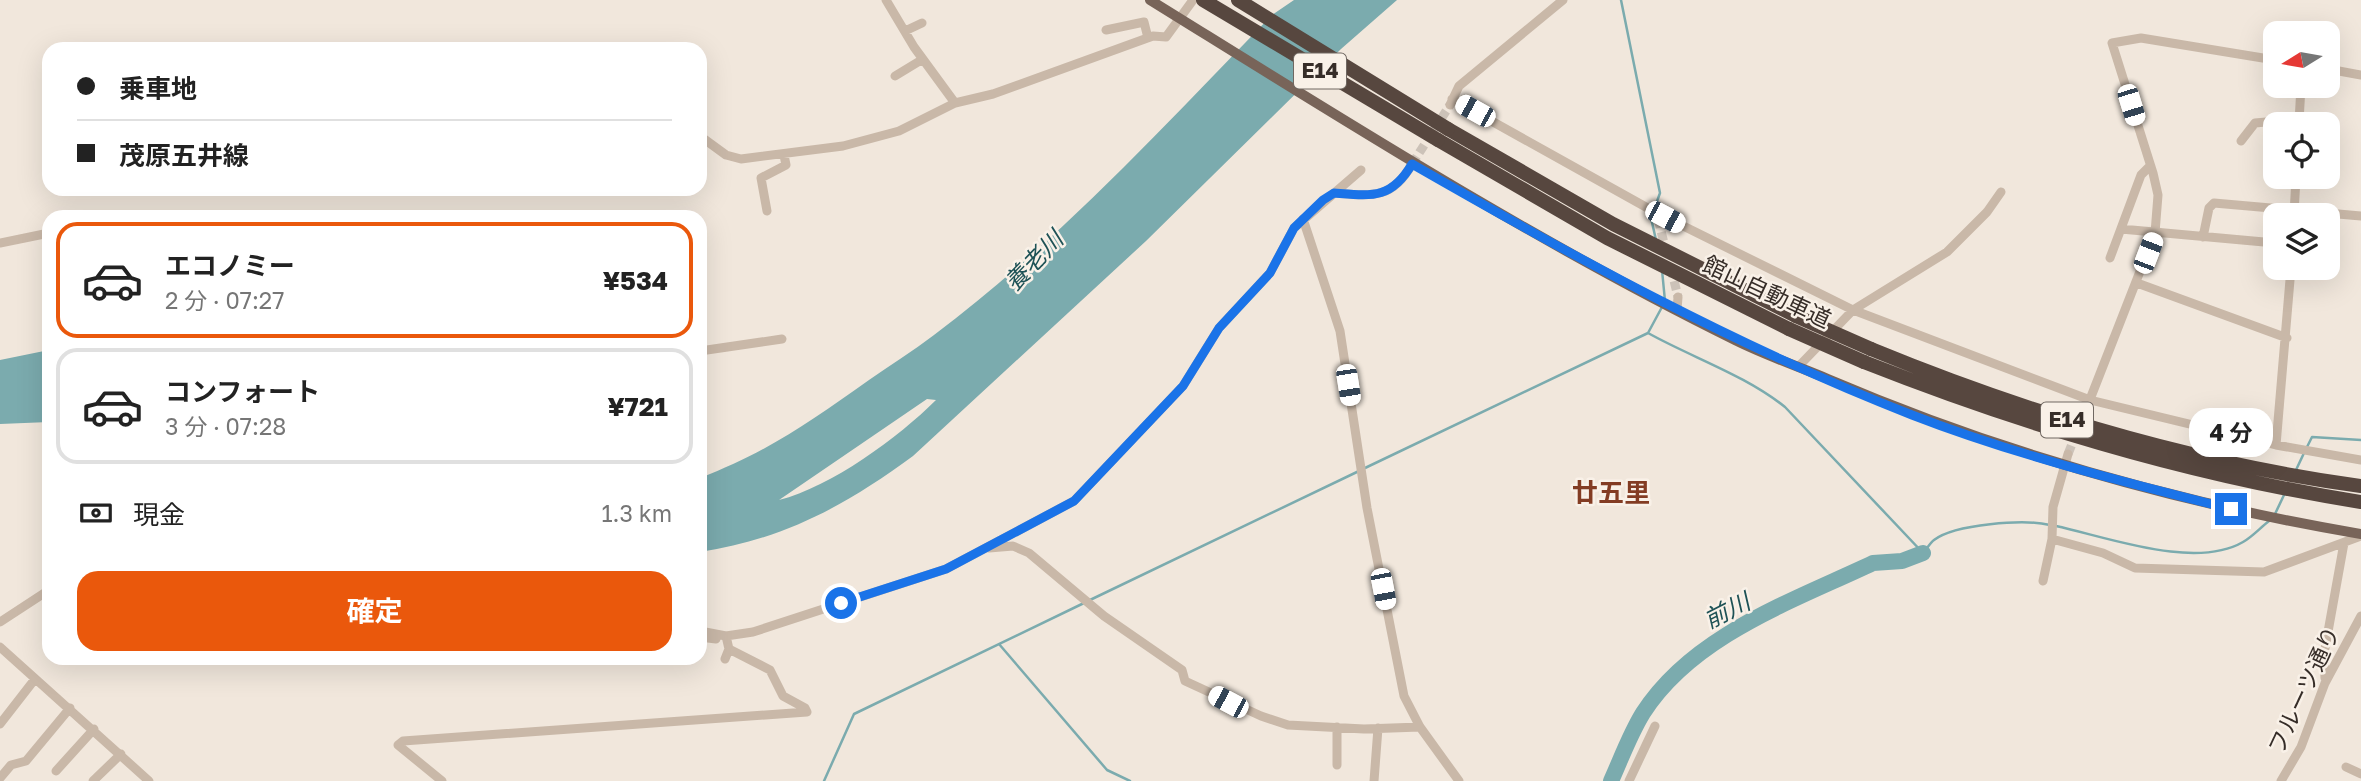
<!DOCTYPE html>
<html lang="ja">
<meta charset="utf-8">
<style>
:root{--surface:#fff;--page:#f6f6f6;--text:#222;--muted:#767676;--line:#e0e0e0;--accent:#ea580c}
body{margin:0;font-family:"Golos Text","Noto Sans JP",sans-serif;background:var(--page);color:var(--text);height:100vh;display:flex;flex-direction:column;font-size:26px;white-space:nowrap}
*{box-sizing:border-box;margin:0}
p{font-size:23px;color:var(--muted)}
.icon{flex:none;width:38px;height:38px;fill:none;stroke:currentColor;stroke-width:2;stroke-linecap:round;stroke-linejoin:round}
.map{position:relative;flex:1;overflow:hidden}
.sheet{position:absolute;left:42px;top:210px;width:665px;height:455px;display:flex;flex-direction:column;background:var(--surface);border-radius:21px;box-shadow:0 7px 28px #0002}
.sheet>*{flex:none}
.banner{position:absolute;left:42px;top:42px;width:665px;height:154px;border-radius:21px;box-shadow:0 7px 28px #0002;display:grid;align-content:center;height:154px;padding:0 35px;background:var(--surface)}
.needle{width:46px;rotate:259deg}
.buttons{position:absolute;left:2263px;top:21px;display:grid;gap:14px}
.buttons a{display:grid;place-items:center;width:77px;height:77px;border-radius:14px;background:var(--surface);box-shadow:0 7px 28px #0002;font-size:35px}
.end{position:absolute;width:32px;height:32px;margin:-16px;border:9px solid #1a73e8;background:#fff;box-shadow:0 0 0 4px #fff}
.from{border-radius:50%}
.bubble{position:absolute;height:49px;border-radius:21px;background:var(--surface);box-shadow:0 7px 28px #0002;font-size:23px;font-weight:700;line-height:49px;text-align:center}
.car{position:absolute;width:21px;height:42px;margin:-21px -10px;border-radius:9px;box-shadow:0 0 5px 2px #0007;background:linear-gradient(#fff 24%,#345 0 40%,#fff 0 76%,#345 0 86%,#fff 0)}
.banner b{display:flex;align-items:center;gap:24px;height:66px;font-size:26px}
.banner b+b{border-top:2px solid var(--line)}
.banner i{width:18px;height:18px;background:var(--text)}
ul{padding:12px 0 0;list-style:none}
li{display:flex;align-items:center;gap:21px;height:116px;margin:0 14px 10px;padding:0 21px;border:4px solid var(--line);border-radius:21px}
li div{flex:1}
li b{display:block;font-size:26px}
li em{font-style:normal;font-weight:700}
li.current{border-color:var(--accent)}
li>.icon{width:63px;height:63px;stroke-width:1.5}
.pay{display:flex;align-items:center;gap:18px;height:77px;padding:0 35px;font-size:26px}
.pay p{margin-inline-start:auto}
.button{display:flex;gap:14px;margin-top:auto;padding:14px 35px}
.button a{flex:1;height:80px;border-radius:21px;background:var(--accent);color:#fff;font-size:28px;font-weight:700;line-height:80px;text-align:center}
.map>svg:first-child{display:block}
.water{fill:#7babae;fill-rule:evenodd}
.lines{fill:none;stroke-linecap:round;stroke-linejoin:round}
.stream{stroke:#7babae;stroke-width:2.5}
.river{stroke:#7babae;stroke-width:16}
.minor-tunnel{stroke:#ccc2b8;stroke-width:9;stroke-dasharray:9 4.5;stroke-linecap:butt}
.minor{stroke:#c9b8a8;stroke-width:9}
.major{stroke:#786459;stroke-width:10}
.highway{stroke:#57473f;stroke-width:14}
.highway-bridge{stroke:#57473f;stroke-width:14}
.route{stroke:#1a73e8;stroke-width:9}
.labels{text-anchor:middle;stroke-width:5;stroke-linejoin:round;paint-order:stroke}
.shield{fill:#f9f1e8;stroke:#706862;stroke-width:2}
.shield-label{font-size:21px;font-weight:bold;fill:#362d28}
.street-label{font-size:23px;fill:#362d28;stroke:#f9f1e8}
.water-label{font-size:24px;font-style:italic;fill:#1e5256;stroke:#f9f1e8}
.quarter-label{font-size:26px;font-weight:bold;fill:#833c23;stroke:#f9f1e8}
</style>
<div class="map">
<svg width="2361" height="781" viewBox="0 0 2361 781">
<rect width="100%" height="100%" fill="#f1e7dc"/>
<path class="water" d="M1294 0H1397L1341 49 1146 241 913 456C845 506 784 539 700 552V478C768 452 811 421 869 380 890 365 913 351 934 335 1058 242 1165 125 1272 15ZM927 399 936 400C899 437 831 487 779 500Z
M49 350V422L0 424V360Z"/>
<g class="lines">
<path class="stream" d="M1621 0 1660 193 1651 218 1656 240
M1662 270 1665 301
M1648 333C1693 358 1745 375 1785 407L1923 553C1926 550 1930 543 1934 540 1955 524 2024 519 2050 525
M2307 447 2312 437 2361 440
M1365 468 1648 333 1662 307
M2296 470 2304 453
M2275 514 2284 495
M2056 526C2107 537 2195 570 2243 542 2252 537 2260 528 2269 521
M1090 600 1359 471
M999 644 1107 770 1130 781
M824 781 854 714 1084 603"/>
<path class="river" d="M1611 781C1621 759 1630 734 1643 713 1693 635 1793 601 1873 563L1902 561 1923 553"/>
<path class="minor-tunnel" d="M1412 164 1450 105
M1658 219 1666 251
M1671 268 1678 297
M2068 454 2087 407"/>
<path class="minor" d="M886 0 914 47 955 103
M1106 30 1144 22 1148 38
M905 31 922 23
M2328 69 2361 75
M895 76 923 59
M1452 99 1653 211 1853 310 2090 400 2276 445 2361 460
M1450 105 1459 86 1563 0
M2299 122 2301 86
M700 136 726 155 741 159 843 146 899 131 955 103 993 94 1153 36 1166 37 1193 0
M2241 141 2255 123 2299 119
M1334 193C1371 196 1392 200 1412 164
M767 211 761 178 786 165 784 155
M2294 215 2296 177
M1303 219 1340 331 1367 508 1404 696 1420 727 1459 781
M2121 229 2275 243
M2203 237 2209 208 2214 203 2361 216
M0 243 49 233
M2110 258 2141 175 2150 166
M2137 283 2287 338
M1677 310 1678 297
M700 351 782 339
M1798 367 1853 310 1947 252 1987 212 2001 192
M2087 407 2155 233 2158 195 2153 173 2112 43 2141 38 2275 60
M2276 445 2291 268
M2052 539 2103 553 2135 568 2264 572 2361 536
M989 548 1013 546 1029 553 1104 616 1182 670 1185 681 1261 716 1288 725 1364 729 1420 727
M2043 581 2052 539 2053 507 2068 454
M0 622 49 590
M700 631 726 636 753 632 946 569 1074 501 1183 386 1219 328 1270 273 1294 228 1361 170
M726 636 729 649 770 670 783 696 805 708 807 712
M700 637 716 639
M0 647 149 781
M725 659 729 649
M2325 678 2324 654 2344 543
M0 724 35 679
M1337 765V727
M2346 767 2361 774
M56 771 94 729
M0 778 11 765 26 761 70 708
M93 781 121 754
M442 781 398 745 403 741 807 712
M1374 781 1378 728
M1629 781 1655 726
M2281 781 2301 747 2325 683 2361 616"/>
<path class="major" d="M1150 0C1342 119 1532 240 1735 340 1765 355 1797 366 1828 379 1999 452 2178 503 2361 534"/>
<path class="highway" d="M1448 129 1613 224 1796 316
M1438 140 1607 238 1789 329
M1871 349C2029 414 2192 463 2361 486
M1864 362C2026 426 2189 475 2361 502"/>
<path class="highway-bridge" d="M1203 0 1438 140
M1238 0 1448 129
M1796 316 1871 349
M1789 329 1864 362"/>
</g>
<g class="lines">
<path class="route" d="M841 603 946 569 1074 501 1183 386 1219 328 1270 273 1294 228 1323 200 1334 193C1371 196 1391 200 1412 164 1574 257 1737 347 1912 415 2015 455 2124 482 2231 509"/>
</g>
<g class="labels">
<g class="shield">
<rect x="1294" y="53.5" width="52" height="35" rx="5"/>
<rect x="2041" y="402.5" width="52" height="35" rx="5"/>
</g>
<g class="shield-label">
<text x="1320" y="78">E14</text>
<text x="2067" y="427">E14</text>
</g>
<g class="street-label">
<text transform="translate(1767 292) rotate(25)" y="8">館山自動車道</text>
<text transform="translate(2304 690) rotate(-65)" y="8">フルーツ通り</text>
</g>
<g class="water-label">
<text transform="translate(1034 261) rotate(-46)" y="8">養老川</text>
<text transform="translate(1727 611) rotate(-27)" y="8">前川</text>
</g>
<g class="quarter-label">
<text x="1611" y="502">廿五里</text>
</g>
</g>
</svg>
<div class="buttons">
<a><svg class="needle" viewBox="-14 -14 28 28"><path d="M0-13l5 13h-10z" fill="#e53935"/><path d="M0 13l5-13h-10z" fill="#767676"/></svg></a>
<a><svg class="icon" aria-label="locate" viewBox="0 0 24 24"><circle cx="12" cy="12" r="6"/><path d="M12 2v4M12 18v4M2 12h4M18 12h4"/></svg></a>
<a><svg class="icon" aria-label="layers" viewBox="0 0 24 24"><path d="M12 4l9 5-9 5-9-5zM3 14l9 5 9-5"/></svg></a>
</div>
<i class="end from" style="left:841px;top:603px"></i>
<i class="end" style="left:2231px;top:509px"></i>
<div class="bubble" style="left:2189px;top:408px;width:84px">4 分</div>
<i class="car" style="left:2131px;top:105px;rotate:163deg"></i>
<i class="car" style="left:1475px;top:111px;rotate:299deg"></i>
<i class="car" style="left:1665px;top:217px;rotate:118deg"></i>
<i class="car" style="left:2148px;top:253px;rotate:21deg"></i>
<i class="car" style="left:1348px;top:385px;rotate:171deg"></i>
<i class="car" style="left:1383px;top:589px;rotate:169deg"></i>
<i class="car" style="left:1228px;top:702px;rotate:298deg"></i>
<div class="banner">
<b><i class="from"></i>乗車地</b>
<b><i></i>茂原五井線</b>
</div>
<section class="sheet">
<ul>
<li class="current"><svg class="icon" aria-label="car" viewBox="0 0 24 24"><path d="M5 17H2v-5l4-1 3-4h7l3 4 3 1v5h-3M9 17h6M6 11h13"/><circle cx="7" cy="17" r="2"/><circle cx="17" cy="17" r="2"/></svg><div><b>エコノミー</b><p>2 分 · 07:27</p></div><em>¥534</em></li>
<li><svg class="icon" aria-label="car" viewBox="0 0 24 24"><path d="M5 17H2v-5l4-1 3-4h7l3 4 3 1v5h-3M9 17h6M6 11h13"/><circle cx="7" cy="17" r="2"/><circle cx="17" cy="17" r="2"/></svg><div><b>コンフォート</b><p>3 分 · 07:28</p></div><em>¥721</em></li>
</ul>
<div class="pay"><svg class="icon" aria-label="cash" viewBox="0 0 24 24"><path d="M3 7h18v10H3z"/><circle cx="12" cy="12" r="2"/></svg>現金<p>1.3 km</p></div>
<div class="button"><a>確定</a></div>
</section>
</div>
